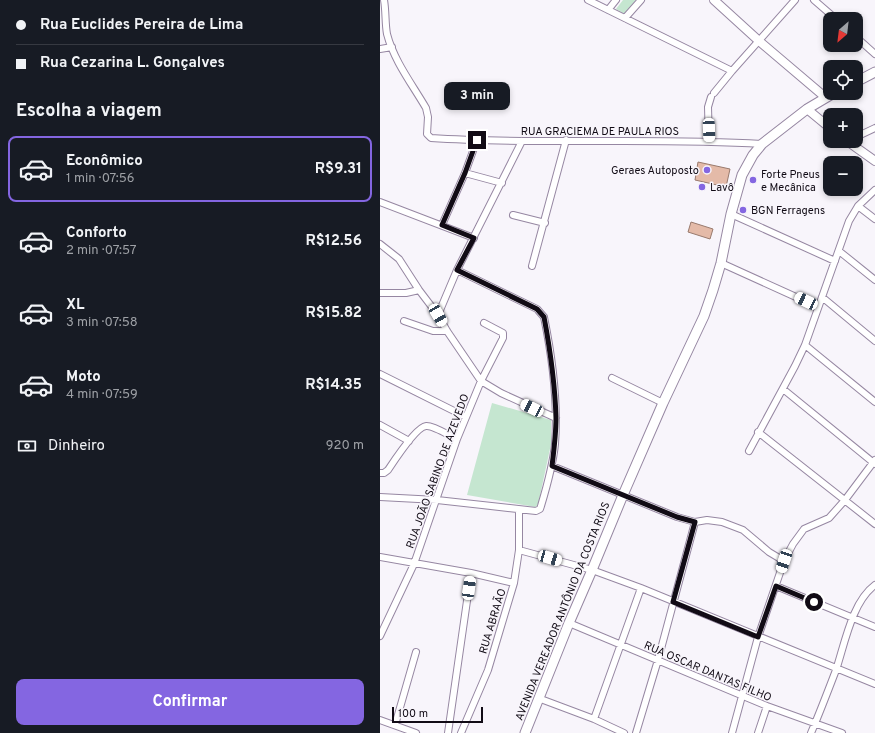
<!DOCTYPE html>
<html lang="pt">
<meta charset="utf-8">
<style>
:root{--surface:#171b24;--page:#20242c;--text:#f1f3f6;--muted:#9ea1a6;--line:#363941;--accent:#8466e1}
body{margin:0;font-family:Overpass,sans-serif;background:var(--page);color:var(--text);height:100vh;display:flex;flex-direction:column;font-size:15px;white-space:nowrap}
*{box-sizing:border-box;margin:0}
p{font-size:13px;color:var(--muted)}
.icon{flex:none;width:22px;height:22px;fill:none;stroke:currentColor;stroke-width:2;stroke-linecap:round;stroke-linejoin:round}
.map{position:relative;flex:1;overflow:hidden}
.sheet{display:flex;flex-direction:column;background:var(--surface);width:380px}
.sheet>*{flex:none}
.guide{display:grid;align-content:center;height:88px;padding:0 16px;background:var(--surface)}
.needle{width:26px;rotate:208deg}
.tools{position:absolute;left:443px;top:12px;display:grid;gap:8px}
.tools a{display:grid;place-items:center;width:40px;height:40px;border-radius:8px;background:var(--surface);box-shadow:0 2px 6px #0003;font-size:20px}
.scale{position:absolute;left:12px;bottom:10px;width:91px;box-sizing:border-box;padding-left:4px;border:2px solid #110b15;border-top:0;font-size:11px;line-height:14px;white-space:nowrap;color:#110b15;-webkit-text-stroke:3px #f8f5fb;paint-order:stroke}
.end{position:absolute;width:18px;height:18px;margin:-9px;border:5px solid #110b15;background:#fff;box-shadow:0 0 0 2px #fff}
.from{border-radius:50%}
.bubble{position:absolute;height:28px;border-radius:8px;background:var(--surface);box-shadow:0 2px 6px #0003;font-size:13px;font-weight:700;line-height:28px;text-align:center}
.car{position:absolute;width:12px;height:24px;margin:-12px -6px;border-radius:5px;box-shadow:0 0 3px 1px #0007;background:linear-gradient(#fff 24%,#345 0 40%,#fff 0 76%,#345 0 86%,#fff 0)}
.guide b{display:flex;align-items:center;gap:14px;height:38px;font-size:15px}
.guide b+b{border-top:1px solid var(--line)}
.guide i{width:10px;height:10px;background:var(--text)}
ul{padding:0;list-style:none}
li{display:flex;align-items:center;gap:12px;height:66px;margin:0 8px 6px;padding:0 8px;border:2px solid transparent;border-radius:8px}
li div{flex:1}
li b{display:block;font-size:15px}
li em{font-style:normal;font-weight:700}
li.current{border-color:var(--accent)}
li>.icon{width:36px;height:36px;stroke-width:1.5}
h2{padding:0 16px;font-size:18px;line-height:48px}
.pay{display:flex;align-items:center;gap:10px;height:44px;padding:0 16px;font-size:15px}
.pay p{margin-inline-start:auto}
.action{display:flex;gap:8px;margin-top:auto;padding:8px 16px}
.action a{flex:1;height:46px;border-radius:8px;background:var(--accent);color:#fff;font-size:16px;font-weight:700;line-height:46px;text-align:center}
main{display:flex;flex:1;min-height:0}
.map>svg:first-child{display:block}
.green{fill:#c5e6d0}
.building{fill:#e4baa8;stroke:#997a6d}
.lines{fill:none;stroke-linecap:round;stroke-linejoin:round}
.minor-casing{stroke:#9687a2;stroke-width:8}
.tertiary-casing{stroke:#9687a2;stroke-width:10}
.secondary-casing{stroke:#9687a2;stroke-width:11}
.minor{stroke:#fff;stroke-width:6}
.tertiary{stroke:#fff;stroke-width:8}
.secondary{stroke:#fff;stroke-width:9}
.route{stroke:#110b15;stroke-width:5}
.poi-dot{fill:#8466e1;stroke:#f8f5fb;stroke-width:1.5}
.labels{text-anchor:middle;stroke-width:3;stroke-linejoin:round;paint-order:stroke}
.street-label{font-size:11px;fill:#110b15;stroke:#f8f5fb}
.poi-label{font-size:11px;fill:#110b15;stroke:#f8f5fb;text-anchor:start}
</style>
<main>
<section class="sheet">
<div class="guide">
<b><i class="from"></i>Rua Euclides Pereira de Lima</b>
<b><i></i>Rua Cezarina L. Gonçalves</b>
</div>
<h2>Escolha a viagem</h2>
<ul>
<li class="current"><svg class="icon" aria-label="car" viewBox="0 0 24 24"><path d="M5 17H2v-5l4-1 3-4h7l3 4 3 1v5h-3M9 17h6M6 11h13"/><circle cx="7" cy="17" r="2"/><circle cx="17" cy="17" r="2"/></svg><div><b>Econômico</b><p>1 min · 07:56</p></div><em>R$9.31</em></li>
<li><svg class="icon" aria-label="car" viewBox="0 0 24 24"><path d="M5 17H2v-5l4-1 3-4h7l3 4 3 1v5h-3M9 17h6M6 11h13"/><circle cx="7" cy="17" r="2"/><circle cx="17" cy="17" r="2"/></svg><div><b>Conforto</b><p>2 min · 07:57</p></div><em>R$12.56</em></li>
<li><svg class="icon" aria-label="car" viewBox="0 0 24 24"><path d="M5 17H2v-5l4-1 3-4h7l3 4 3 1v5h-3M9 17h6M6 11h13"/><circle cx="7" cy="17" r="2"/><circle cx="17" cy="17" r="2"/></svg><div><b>XL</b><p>3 min · 07:58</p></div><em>R$15.82</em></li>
<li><svg class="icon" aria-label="car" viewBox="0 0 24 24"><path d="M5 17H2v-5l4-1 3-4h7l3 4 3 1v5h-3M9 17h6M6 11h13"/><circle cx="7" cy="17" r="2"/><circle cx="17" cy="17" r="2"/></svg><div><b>Moto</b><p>4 min · 07:59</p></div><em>R$14.35</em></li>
</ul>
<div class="pay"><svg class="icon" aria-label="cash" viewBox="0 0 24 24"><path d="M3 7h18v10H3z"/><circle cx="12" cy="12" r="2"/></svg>Dinheiro<p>920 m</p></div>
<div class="action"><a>Confirmar</a></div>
</section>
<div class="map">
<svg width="495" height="733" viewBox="0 0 495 733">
<rect width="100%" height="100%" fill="#f8f5fb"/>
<path class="green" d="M243 0H256L244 14 236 9Z
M112 403 171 420V444L158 505 155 507 87 495Z"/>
<path class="building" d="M318 162 350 169 346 187 315 180Z
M311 222 333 229 330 239 308 232Z"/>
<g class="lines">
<g class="minor-casing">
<path id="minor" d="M4 0C6 11 5 23 7 34 14 61 32 84 46 108L48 117 47 134 51 138C161 145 272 137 382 144
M208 0 352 71
M434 0 456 19
M228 10 236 0
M245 18 261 0
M476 37 495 54
M0 49 12 47
M334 93 352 71 415 0
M476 137 495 128
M329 142 328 107 331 97
M85 173 122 183
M0 202 94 238
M478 206 495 219
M351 214 455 261
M133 215 165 223
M62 225 85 173 97 140
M0 244 19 259 39 290 58 315 67 331 101 381 121 393 176 418
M459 251 495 280
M341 263 438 307
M152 266 186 140
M0 293H26L39 290
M442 297 495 341
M58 315 77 270 142 141
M24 321 53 331H67
M425 345 495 402
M0 374 86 417
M232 378 283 403
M403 389 495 464
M0 425 29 441
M378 432 495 524
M369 451 415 366 425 345 469 221 478 206 495 190
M172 466 297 517 315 522 327 520 342 522 363 530 389 552 404 561
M0 473H4L8 470C14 461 36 427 46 426 53 425 70 436 77 439
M0 497 57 500 156 511 160 509 161 506C167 486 173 465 175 444 178 404 172 356 164 317L157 309 77 270
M139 550 212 570 261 588 495 684
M0 557 91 573 134 583
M396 586 495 627
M189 623 387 706 462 733
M0 636 34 564 77 439 101 381 123 338V333L104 323
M158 698 214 719 244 733
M214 719 261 588
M0 720 36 733
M15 725 36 652
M68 733 91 573
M81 733 108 670 134 583 139 550V510
M256 733 278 660 315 522
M352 733 378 637 404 561 413 544 424 529 449 518 465 500 495 460
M378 733 387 706
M431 733C440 712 448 691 456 670 465 643 472 602 495 585"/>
</g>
<g class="tertiary-casing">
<path id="tertiary" d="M334 0 379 41 445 97
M427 109 450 128
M467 141 495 161"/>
</g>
<g class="secondary-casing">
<path id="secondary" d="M476 82 495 72
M145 733 189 623 212 570 243 495 283 403 324 316 333 290 341 263 351 214 362 175 373 155 382 144 427 109 454 93"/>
</g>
<use href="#minor" class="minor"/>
<use href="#tertiary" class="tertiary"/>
<use href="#secondary" class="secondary"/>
</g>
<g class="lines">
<path class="route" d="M97 140 85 173 62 225 94 238 77 270 157 309 164 317C170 349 175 384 176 418 176 434 174 450 172 466L297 517 315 522 293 602 378 637 396 586 434 602"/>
</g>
<g class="poi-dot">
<circle cx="327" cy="170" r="4"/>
<circle cx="373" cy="180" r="4"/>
<circle cx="322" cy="187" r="4"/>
<circle cx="363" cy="210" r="4"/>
</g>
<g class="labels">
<g class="street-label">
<text x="220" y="135">RUA GRACIEMA DE PAULA RIOS</text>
<text transform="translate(57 471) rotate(-70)" y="4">RUA JOÃO SABINO DE AZEVEDO</text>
<text transform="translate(182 611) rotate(-68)" y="4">AVENIDA VEREADOR ANTÔNIO DA COSTA RIOS</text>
<text transform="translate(112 621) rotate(-73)" y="4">RUA ABRAÃO</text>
<text transform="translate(328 671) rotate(23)" y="4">RUA OSCAR DANTAS FILHO</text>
</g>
<g class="poi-label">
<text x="319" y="174" text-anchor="end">Geraes Autoposto</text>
<text x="381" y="178">Forte Pneus<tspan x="381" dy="13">e Mecânica</tspan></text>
<text x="330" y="191">Lavô</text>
<text x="371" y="214">BGN Ferragens</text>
</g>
</g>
</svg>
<div class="tools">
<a><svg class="needle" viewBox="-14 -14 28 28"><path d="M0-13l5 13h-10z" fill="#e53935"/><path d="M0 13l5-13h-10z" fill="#9ea1a6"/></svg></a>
<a><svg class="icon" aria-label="locate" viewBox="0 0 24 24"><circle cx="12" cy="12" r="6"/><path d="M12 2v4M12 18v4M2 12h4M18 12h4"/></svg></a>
<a>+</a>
<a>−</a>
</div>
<div class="scale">100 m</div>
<i class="end from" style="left:434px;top:602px"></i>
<i class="end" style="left:97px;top:140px"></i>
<div class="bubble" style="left:64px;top:82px;width:66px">3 min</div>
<i class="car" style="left:329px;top:130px;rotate:178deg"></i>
<i class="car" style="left:426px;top:301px;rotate:295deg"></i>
<i class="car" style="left:58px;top:315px;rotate:150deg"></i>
<i class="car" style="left:152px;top:408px;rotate:296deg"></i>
<i class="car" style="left:170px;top:558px;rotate:106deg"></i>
<i class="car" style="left:404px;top:561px;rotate:198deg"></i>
<i class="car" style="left:89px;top:588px;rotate:8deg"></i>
</div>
</main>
